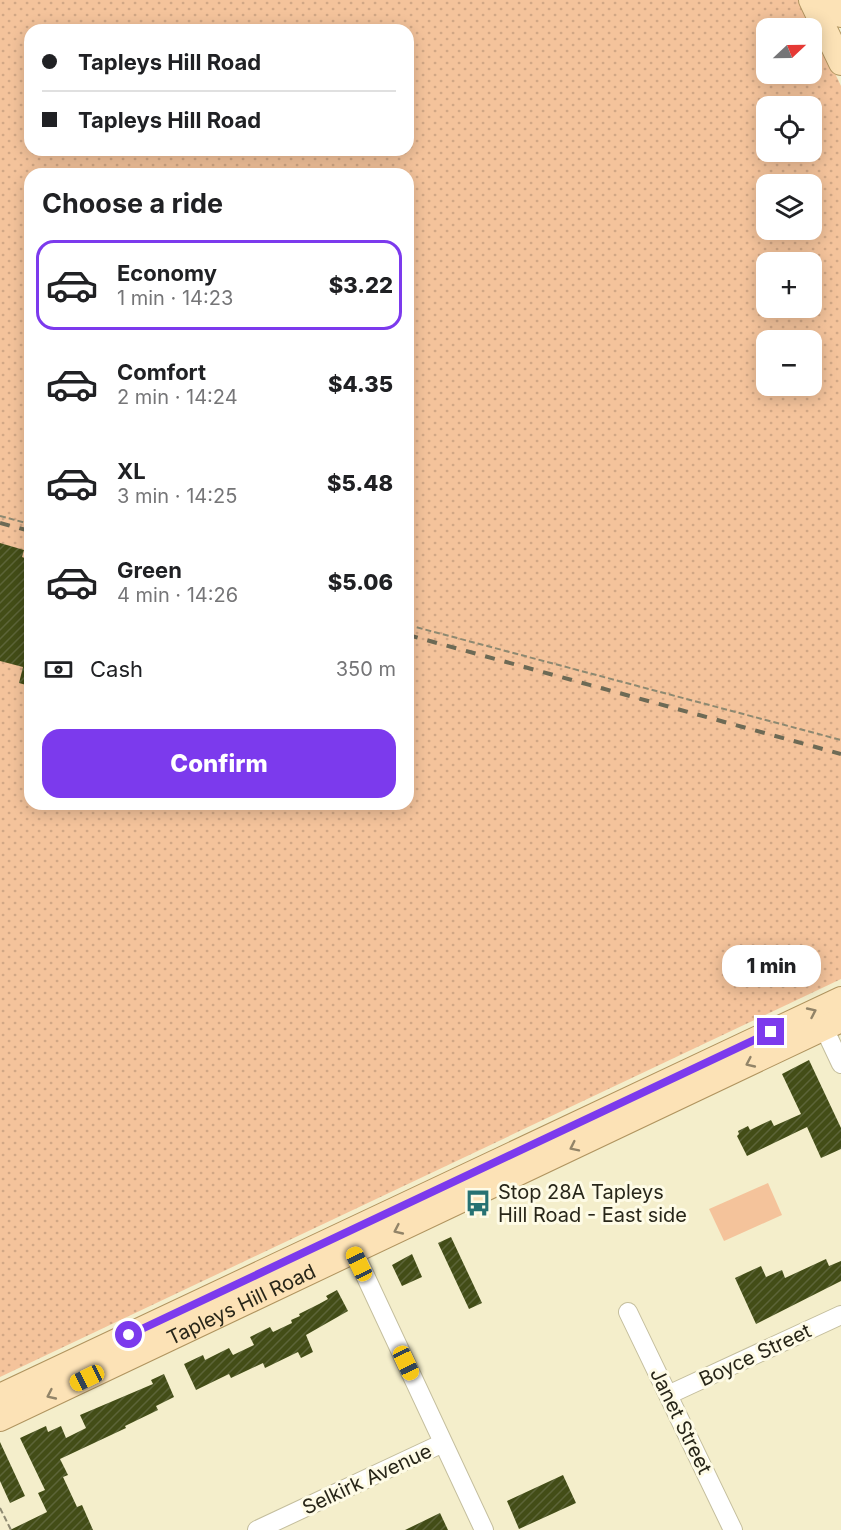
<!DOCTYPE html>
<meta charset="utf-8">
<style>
:root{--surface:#fff;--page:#f6f6f6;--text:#202124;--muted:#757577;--line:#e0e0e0;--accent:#7c3aed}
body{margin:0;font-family:Inter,sans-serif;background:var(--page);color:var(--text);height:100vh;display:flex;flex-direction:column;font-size:22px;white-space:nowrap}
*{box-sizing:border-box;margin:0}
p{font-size:20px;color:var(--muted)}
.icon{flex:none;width:33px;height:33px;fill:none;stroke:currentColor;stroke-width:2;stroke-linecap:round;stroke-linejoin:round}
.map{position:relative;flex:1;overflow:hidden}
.sheet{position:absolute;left:24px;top:168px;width:390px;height:642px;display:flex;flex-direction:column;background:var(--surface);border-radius:18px;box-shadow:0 3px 15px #0003}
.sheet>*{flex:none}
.guide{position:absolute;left:24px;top:24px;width:390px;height:132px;border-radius:18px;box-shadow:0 3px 15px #0003;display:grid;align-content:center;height:132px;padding:0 18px;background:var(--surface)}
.needle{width:39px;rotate:68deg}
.buttons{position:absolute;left:756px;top:18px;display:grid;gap:12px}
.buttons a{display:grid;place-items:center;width:66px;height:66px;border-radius:12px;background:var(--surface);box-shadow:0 3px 15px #0003;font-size:30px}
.end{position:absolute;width:27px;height:27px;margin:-14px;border:8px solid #7c3aed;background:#fff;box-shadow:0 0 0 3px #fff}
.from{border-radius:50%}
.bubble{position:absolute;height:42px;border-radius:18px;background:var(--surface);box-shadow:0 3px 15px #0003;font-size:20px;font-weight:800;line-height:42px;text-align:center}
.car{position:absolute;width:18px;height:36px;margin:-18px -9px;border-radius:8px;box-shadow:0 0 4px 2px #0007;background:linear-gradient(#f5c518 24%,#345 0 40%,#f5c518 0 76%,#345 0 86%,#f5c518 0)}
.guide b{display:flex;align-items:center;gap:21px;height:57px;font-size:22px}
.guide b+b{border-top:2px solid var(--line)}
.guide i{width:15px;height:15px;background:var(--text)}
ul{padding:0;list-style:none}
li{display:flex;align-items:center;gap:18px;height:90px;margin:0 12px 9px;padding:0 6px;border:3px solid transparent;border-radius:18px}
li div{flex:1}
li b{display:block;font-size:22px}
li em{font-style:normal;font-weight:800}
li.selected{border-color:var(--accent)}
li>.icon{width:54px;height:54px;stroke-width:1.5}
h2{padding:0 18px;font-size:27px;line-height:72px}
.pay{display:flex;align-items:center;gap:15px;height:66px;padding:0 18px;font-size:22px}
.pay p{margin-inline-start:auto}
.cta{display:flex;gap:12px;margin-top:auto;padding:12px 18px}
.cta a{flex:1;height:69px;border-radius:18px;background:var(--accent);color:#fff;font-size:24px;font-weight:800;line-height:69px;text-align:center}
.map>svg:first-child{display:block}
.grass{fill:url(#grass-dots);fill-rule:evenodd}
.pitch{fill:#f4c39b}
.building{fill:url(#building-hatch)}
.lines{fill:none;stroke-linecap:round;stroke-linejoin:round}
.minor-casing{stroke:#c4be9d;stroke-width:20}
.major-casing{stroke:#b0945f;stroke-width:26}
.path{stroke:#8d8971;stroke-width:2;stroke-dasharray:6 3;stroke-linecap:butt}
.minor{stroke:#fff;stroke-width:18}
.major{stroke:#fce2b6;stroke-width:24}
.rail{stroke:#6d6a55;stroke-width:4;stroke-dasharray:10 10;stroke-linecap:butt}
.oneway{stroke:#928468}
.route{stroke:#7c3aed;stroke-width:8}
.labels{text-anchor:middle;stroke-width:6;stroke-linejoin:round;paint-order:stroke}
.poi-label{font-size:20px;fill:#282619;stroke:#fefbe6;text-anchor:start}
.street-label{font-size:20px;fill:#282619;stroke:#fefbe6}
</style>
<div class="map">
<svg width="841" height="1530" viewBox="0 0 841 1530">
<defs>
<pattern id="grass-dots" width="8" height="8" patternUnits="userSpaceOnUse" patternTransform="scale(1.5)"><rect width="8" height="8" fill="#f4c39b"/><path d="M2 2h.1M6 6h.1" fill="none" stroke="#d1a785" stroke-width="1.8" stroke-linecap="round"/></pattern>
<pattern id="building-hatch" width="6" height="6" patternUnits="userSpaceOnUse" patternTransform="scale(1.5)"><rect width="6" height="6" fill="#434d17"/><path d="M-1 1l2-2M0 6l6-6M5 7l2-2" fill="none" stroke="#5c6438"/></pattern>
</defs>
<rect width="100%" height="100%" fill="#f4eecb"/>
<path class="grass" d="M0 0H800L841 86V979L0 1377ZM766 28H812V74H766ZM30 30H408V150H30ZM766 106H812V152H766ZM30 174H408V804H30ZM766 184H812V230H766ZM766 262H812V308H766ZM766 340H812V386H766Z"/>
<path class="pitch" d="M768 1183 782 1215 724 1241 709 1209Z"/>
<path class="building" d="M0 543 24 550 22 557 30 560V686L19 683 23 667 0 661Z
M809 1060 841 1128V1149L821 1158 807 1127 747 1156 737 1136 739 1134 738 1131 748 1126 750 1130 771 1120 774 1126 801 1114 782 1074Z
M451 1237 482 1303 469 1309 438 1243Z
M412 1254 422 1277 402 1286 392 1265Z
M826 1259 829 1266 841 1261V1281L756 1324 735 1278 761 1266 766 1277 782 1270 785 1278Z
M337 1290 348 1311 306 1335 313 1352 301 1358 298 1352 265 1368 263 1363 231 1378 229 1374 196 1390 184 1364 203 1355 205 1360 229 1348 233 1355 254 1345 250 1337 270 1327 273 1332 292 1323 291 1320 300 1316 299 1314 319 1304 328 1299 326 1296Z
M164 1374 174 1397 156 1406 158 1410 125 1426 126 1428 60 1459 68 1475 63 1477 77 1507 82 1505 93 1530H10L47 1512 38 1493 45 1490 20 1438 46 1426 48 1432 61 1426 66 1438 86 1428 80 1415 153 1384 151 1380Z
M0 1442 25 1496 10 1503 0 1481Z
M563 1475 576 1503 519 1529 507 1501Z
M440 1513 448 1530H405Z"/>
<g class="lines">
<g class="minor-casing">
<path id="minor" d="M824 1028 841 1064
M349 1241 484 1530
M628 1312 733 1530
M668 1395 841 1315
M257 1530 443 1443"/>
</g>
<g class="major-casing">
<g id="major">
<path d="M811 0 841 63"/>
<path d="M834 0 841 15"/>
<path d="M0 1396 841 999"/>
<path id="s1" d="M0 1419 841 1020"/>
</g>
</g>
<path class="path" d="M0 516 30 524
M408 625 841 740
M0 1508 11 1530"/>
<use href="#minor" class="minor"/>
<use href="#major" class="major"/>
<path class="rail" d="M0 523 30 531
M408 635 841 754"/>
</g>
<defs><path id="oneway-chevron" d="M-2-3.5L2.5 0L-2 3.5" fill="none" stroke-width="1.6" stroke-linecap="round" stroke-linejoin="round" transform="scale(1.5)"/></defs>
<g class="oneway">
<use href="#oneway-chevron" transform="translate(812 1012) rotate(-25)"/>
<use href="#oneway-chevron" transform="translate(750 1063) rotate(155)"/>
<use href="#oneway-chevron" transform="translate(574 1147) rotate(154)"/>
<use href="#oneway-chevron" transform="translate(398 1230) rotate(155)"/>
<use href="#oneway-chevron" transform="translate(51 1395) rotate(155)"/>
</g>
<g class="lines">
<path class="route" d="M129 1335 771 1032"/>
</g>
<defs>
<g id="bus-bare" transform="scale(2.07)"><path d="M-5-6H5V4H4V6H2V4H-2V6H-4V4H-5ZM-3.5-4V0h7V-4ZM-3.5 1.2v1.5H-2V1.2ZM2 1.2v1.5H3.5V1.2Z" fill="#277272" stroke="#fefbe6" stroke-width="2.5" paint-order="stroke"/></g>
</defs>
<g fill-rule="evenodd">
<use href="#bus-bare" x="478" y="1203"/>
</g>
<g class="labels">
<g class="poi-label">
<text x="498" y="1199">Stop 28A Tapleys<tspan x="498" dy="23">Hill Road - East side</tspan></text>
</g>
<g class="street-label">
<text dy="7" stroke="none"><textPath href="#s1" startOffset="267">Tapleys Hill Road</textPath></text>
<text transform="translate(755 1355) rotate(-25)" y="7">Boyce Street</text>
<text transform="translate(681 1421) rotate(64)" y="7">Janet Street</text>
<text transform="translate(367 1479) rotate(-25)" y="7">Selkirk Avenue</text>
</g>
</g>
</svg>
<div class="buttons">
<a><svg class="needle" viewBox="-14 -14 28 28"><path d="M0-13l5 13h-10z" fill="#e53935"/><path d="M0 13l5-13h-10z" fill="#757577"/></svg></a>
<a><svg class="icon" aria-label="locate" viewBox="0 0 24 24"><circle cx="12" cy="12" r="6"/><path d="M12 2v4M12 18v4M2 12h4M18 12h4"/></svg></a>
<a><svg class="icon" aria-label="layers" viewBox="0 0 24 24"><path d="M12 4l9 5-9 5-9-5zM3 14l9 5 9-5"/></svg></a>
<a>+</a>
<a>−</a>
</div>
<i class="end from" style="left:129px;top:1335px"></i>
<i class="end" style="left:771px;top:1032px"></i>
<div class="bubble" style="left:722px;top:945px;width:99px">1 min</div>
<i class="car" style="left:359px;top:1264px;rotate:335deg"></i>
<i class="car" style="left:406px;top:1363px;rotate:155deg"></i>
<i class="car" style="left:87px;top:1378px;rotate:244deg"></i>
<div class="guide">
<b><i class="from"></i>Tapleys Hill Road</b>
<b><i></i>Tapleys Hill Road</b>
</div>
<section class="sheet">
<h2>Choose a ride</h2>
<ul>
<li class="selected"><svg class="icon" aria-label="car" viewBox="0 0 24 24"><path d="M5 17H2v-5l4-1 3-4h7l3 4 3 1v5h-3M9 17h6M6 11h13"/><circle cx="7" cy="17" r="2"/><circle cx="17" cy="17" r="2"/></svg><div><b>Economy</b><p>1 min · 14:23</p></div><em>$3.22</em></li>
<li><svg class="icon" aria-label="car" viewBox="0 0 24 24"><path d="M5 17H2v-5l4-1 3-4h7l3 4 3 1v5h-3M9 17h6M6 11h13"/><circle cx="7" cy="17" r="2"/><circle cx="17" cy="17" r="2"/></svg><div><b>Comfort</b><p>2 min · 14:24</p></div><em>$4.35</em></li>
<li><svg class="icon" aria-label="car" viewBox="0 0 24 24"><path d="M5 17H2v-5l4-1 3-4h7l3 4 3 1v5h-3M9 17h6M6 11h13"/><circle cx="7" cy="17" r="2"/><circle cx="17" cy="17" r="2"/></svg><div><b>XL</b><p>3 min · 14:25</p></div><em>$5.48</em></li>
<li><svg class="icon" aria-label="car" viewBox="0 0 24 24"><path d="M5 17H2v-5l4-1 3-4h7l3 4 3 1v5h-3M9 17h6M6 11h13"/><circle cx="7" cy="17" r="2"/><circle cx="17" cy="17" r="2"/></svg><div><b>Green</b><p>4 min · 14:26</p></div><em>$5.06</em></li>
</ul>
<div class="pay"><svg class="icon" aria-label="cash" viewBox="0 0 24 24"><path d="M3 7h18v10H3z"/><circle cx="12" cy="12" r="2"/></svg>Cash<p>350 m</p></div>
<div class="cta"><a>Confirm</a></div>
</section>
</div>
